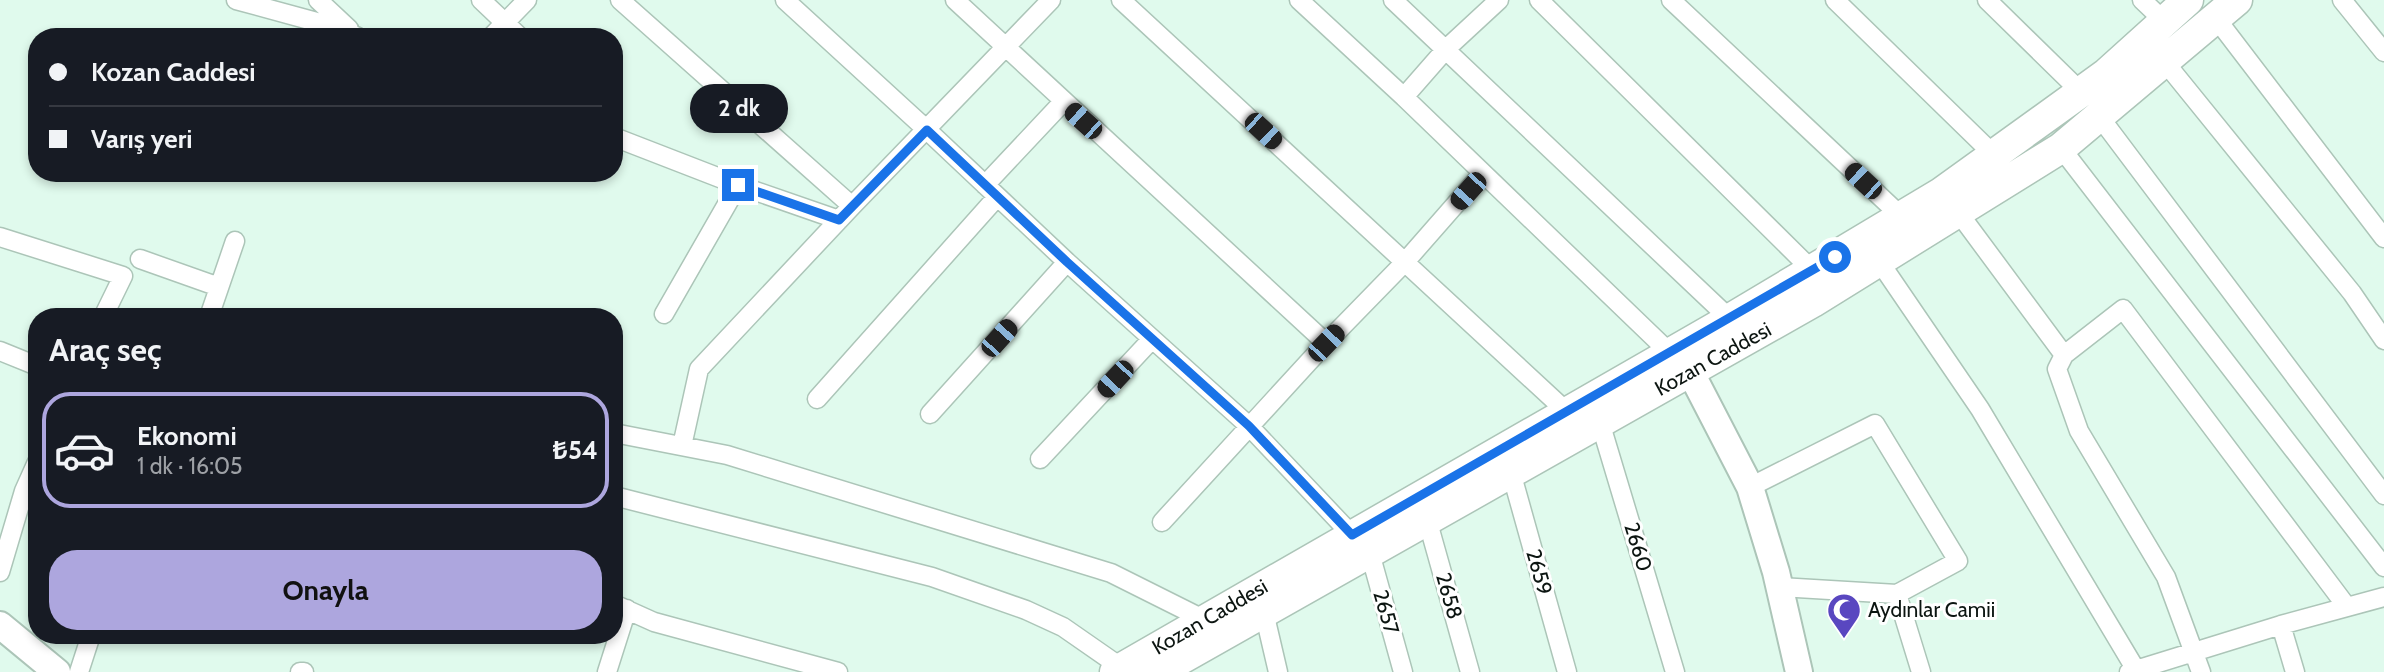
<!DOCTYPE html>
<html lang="tr">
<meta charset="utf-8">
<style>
:root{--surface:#171b24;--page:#242831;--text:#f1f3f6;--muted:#9ea1a6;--line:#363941;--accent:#ada6de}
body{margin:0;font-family:Cabin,sans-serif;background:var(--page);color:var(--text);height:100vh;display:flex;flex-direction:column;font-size:26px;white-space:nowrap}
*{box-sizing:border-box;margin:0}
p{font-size:23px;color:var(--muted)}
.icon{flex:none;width:38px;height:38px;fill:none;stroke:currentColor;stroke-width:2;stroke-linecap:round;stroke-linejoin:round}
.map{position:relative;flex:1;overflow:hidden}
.sheet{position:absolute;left:28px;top:308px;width:595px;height:336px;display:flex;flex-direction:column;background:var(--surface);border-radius:28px;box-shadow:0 4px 10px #0003}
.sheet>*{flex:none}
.guide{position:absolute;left:28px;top:28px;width:595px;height:154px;border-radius:28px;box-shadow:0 4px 10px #0003;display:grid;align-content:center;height:154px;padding:0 21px;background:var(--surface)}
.end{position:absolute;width:32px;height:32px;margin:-16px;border:9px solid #1a73e8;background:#fff;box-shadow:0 0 0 4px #fff}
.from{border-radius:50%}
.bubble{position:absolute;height:49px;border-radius:24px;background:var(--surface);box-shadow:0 4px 10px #0003;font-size:23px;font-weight:700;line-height:49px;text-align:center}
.car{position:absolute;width:21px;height:42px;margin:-21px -10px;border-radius:9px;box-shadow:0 0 5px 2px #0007;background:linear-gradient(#222 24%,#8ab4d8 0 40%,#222 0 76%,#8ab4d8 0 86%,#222 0)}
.guide b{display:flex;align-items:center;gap:24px;height:66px;font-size:26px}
.guide b+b{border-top:2px solid var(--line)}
.guide i{width:18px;height:18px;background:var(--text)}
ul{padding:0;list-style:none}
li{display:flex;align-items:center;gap:21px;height:116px;margin:0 14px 10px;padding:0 7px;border:4px solid transparent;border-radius:28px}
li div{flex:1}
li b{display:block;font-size:26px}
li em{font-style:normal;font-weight:700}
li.active{border-color:var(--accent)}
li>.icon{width:63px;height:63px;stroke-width:1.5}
h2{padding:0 21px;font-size:32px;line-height:84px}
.action{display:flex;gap:14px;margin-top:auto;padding:14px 21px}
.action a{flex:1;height:80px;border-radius:28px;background:var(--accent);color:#111;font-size:28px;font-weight:700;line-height:80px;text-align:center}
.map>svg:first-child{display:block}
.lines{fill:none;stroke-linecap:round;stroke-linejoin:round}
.minor-casing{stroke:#acc5b8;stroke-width:21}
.secondary-casing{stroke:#acc5b8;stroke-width:30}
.trunk-casing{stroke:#acc5b8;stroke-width:33}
.minor{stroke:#fff;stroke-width:18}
.secondary{stroke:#fff;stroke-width:26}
.trunk{stroke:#fff;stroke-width:30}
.route{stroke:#1a73e8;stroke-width:9}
.labels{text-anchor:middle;stroke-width:6;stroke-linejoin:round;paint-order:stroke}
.street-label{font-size:21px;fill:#0c1511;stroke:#fff}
.poi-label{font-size:21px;fill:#0c1511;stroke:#fff;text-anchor:start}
</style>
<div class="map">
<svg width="2384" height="672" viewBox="0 0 2384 672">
<rect width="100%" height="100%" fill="#e0faed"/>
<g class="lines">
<g class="minor-casing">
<path id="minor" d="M236 0 335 27 358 37
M318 0 349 29
M481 0 520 37
M620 0 852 206
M785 0 927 130 1067 262 1249 426 1352 535
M955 0 1326 343
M1121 0 1567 412
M1299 0 1404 97 1446 49 1499 0
M1393 0 1730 319
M1539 0 1812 270
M1671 0 1902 217
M1835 0 1994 155
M1987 0 2081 92
M2142 0 2164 21
M2342 0 2384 52
M2215 17 2384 238
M491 37 527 0
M2164 61 2352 293 2384 340
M1404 97 1670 353
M2099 116 2384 495
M614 137 738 185 839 220
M2061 148 2384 567
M985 185 1063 102
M1958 212 2064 355
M0 237 123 276 103 317
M140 259 219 287
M1879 261 1980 409 2136 670
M664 314 738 185
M209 317 235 241
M0 351 37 366
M817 399 997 197
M930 414 1067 262
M1600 422 1675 672
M614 433 727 455 1111 573 1205 620
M682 446 699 369 852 206 1051 0
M1040 459 1152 339
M1511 472 1567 672
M1750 487 1875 424 1958 561 1897 594
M614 496 932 577 1026 610 1063 627 1122 668
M1427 519 1470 672
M1162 522 1326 343 1405 262 1483 173
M1370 553 1403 672
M0 572 24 491 37 462
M1780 587 1897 594 1921 672
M614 604 654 622 838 672
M1264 612 1278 672
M2281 625 2295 672
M79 672 91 635
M300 672H304
M607 672 627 609
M2129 672 2281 625 2384 597
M2201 672 2166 577 2079 431 2057 369 2064 355 2123 309 2347 607"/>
</g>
<g class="secondary-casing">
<path id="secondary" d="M1690 371 1750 487 1776 572 1799 672
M0 625 57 672"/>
</g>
<g class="trunk-casing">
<path id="trunk" d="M1115 672 1730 319 1941 193 2106 74 2188 0
M1158 672 1813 302 2061 148 2237 0"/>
</g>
<use href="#minor" class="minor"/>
<use href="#secondary" class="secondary"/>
<use href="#trunk" class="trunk"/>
</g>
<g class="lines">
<path class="route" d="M738 185 839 220 927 130 1067 262 1249 426 1352 535 1835 257"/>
</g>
<defs>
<g id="mosque-pin" transform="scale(1.75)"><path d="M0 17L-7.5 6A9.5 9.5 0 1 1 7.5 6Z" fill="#5947c0" stroke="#fff"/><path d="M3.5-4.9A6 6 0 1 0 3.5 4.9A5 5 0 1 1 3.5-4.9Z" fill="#fff"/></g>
</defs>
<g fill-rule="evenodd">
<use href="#mosque-pin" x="1844" y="610"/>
</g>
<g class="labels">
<g class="street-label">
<text transform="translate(1713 359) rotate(-29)" y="7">Kozan Caddesi</text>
<text transform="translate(1638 547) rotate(73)" y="7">2660</text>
<text transform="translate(1539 572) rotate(74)" y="7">2659</text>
<text transform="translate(1449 596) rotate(74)" y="7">2658</text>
<text transform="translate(1386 612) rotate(74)" y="7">2657</text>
<text transform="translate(1210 617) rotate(-30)" y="7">Kozan Caddesi</text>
</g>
<g class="poi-label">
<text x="1868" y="617">Aydınlar Camii</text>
</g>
</g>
</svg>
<i class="end from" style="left:1835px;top:257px"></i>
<i class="end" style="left:738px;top:185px"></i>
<div class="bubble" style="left:690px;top:84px;width:98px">2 dk</div>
<i class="car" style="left:1083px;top:121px;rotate:312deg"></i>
<i class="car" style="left:1263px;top:131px;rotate:133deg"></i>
<i class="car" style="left:1863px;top:181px;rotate:313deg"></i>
<i class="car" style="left:1468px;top:191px;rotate:222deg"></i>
<i class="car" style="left:999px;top:338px;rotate:42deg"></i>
<i class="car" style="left:1326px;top:343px;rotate:44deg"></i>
<i class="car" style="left:1115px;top:379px;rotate:223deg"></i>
<div class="guide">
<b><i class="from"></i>Kozan Caddesi</b>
<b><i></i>Varış yeri</b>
</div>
<section class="sheet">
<h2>Araç seç</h2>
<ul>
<li class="active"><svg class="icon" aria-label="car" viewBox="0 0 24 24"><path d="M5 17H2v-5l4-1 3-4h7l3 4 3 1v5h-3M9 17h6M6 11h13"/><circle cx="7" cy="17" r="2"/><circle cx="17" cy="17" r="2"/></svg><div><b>Ekonomi</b><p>1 dk · 16:05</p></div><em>₺54</em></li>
</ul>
<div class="action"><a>Onayla</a></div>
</section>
</div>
